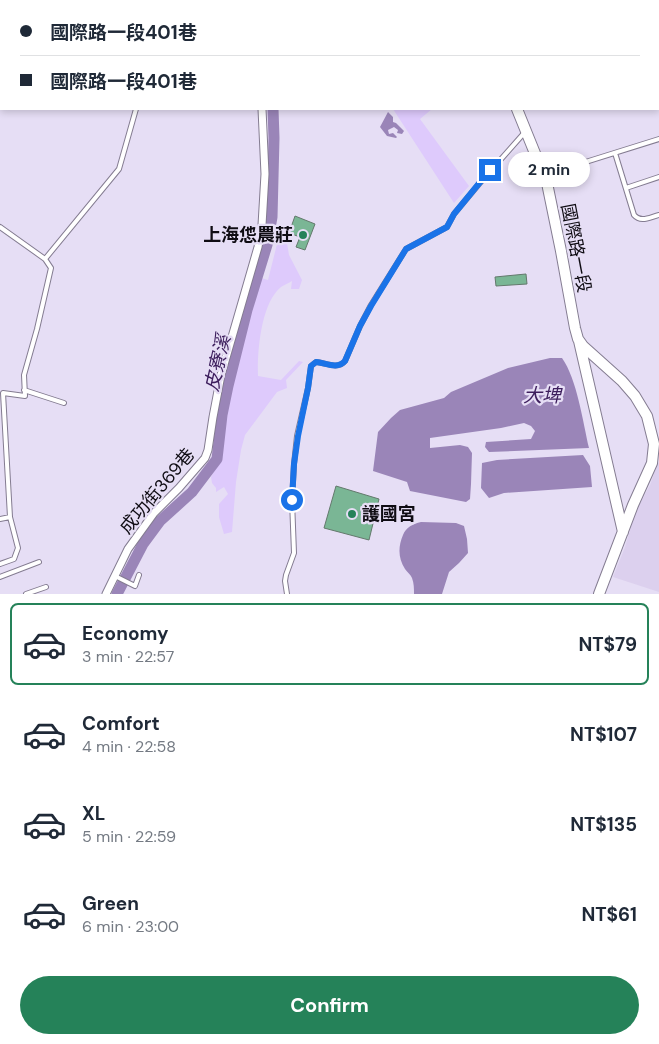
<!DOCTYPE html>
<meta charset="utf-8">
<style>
:root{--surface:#fff;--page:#f6f6f7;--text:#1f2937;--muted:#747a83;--line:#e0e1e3;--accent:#258259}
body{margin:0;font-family:"DM Sans","Noto Sans TC",sans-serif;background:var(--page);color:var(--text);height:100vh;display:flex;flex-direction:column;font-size:19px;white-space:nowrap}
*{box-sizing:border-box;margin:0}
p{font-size:16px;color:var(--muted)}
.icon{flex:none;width:28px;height:28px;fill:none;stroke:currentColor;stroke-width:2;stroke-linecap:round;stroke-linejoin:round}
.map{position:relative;height:594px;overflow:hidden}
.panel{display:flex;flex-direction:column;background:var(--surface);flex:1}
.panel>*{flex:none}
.hud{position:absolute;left:0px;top:0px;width:660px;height:110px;box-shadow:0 2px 8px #0003;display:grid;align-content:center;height:110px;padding:0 20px;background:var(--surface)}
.end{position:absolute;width:22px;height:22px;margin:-11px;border:6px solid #1a73e8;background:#fff;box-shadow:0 0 0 2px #fff}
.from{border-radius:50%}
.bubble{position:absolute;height:35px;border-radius:18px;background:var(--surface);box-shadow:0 2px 8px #0003;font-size:16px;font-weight:700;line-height:35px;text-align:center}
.hud b{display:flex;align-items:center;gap:18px;height:48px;font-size:19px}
.hud b+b{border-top:1px solid var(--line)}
.hud i{width:12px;height:12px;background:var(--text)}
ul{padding:9px 0 0;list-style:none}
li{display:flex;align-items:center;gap:15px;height:82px;margin:0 10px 8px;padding:0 10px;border:2px solid transparent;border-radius:8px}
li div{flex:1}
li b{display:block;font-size:19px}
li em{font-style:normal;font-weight:700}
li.selected{border-color:var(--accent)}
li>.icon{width:45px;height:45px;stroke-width:1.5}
.primary-button{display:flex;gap:10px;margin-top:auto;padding:10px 20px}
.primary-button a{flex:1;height:58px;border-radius:30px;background:var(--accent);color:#fff;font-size:20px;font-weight:700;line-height:58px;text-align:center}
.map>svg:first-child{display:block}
.built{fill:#dcd0ee}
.green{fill:#decafc}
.water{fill:#9a85b8}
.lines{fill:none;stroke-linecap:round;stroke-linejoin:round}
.canal{stroke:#9a85b8;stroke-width:6}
.river{stroke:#9a85b8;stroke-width:11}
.building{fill:#7ab695;stroke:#63796c}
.lane-casing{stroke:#847c91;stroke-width:6}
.street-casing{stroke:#847c91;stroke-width:9}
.secondary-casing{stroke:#847c91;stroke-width:12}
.lane{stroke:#fff;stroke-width:4}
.street{stroke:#fff;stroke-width:7}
.secondary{stroke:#fff;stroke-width:10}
.route{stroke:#1a73e8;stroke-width:6}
.poi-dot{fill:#258259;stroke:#e6def5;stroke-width:2}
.labels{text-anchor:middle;stroke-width:4.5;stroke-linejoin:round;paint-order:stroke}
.poi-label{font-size:18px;font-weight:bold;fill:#0f0c13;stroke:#e6def5;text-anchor:end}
.street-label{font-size:18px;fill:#0f0c13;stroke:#e6def5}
.water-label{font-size:19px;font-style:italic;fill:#3d1e5d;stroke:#e6def5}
</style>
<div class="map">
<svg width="659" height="594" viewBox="0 0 659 594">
<rect width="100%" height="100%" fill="#e6def5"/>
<path class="built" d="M658 462 659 463V592L613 577 625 547 635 513 650 485Z"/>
<path class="green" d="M393 109H432L420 119 469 186 454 203Z
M287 243 289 255 302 280 299 289H291L292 281C289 283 284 285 281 287 261 303 257 352 258 376L281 380 299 361 303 362 286 380 287 388 277 392 245 435 241 450 236 482 232 532 224 534 219 517V504L228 494 224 487 216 492V488L212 483 211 477 220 459 231 385 257 290 261 278 268 280 277 244Z"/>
<path class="water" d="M388 112 393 117V122L396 123 404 131 402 134 397 133 398 130 394 127 388 130 389 134 393 133 397 137 396 138 387 136 380 127Z
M550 358H562C577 379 583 422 589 448L489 452 485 447 486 442 531 439 535 431 531 426 524 423 501 428 430 438V448L460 445 468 447 472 453 471 484 470 499 466 502 410 491 407 482 373 471 378 432 391 418 400 410 444 398 451 392 508 368Z
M583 455 590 466 592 487 504 493 489 498 481 488 482 463 497 460Z
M421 522 456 523 464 526 467 539 468 553 459 563 449 572 442 594H414C414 589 414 583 412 578 411 575 407 572 405 569 398 558 398 547 403 535 406 527 413 524 421 522Z"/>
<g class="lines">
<path class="canal" d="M0 52H1"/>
<path class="river" d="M265 0V1
M117 594 143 544 160 521 192 492 217 459 222 415 228 386 247 310 267 245 272 217 274 138 273 109"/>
</g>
<path class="building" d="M295 216 315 224 305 250 296 247 300 237 289 233Z
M526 274 527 284 496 286 495 277Z
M336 486 379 499 369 540 324 528Z"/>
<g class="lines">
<g class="lane-casing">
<path id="lane" d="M0 0 1 8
M151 0V1
M615 153 634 215C641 223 650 217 659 215
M544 175 659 139
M626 188 659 177
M0 227 45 259 51 268 37 329 24 375 25 396 3 393 10 517 18 548 14 559 0 564
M261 232 282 235
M45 259 119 169 136 109
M24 390 64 403
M0 519 10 517
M115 576 135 586 139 575
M0 577 39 562
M26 594 46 587
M287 594 285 581 286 575 294 553 292 500 294 464 297 436 308 388 311 366 316 362C326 363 338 370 345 361L360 326 371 305 406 249 447 227 454 214 479 184 525 132"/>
</g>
<g class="street-casing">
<path id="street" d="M256 0 257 1
M381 1H382
M0 42 1 43
M0 61 1 62
M106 594 128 549 154 513 179 488 205 458 208 450 213 417 221 375 258 247 262 225 265 174 262 109"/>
</g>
<g class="secondary-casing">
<path id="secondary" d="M492 0 493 1
M517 109 547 183 561 251 575 328 578 339 583 346 622 381 635 396 647 416 654 444 652 463 633 505 599 594
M579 341 623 532"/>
</g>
<use href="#lane" class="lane"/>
<use href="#street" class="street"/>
<use href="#secondary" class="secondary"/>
</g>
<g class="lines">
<path class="route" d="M292 500 294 464 298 436 308 388 311 366 316 362C326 363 337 370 345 361L360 326 371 306 406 249 447 227 454 214 490 170"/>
</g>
<g class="poi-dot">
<circle cx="303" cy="235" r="5"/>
<circle cx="352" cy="514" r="5"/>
</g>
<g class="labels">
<g class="poi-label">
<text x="293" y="241">上海怹農莊</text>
<text x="362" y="520" text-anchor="start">護國宮</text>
</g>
<g class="street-label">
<text transform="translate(576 248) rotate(79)" y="6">國際路一段</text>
<text transform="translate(157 491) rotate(-50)" y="6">成功街369巷</text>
</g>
<g class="water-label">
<text transform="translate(217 363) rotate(-77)" y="7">皮寮溪</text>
<text x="542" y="402">大埤</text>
</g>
</g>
</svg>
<i class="end from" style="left:292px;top:500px"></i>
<i class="end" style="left:490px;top:170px"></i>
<div class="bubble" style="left:508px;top:152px;width:82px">2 min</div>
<div class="hud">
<b><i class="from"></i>國際路一段401巷</b>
<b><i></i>國際路一段401巷</b>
</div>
</div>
<section class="panel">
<ul>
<li class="selected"><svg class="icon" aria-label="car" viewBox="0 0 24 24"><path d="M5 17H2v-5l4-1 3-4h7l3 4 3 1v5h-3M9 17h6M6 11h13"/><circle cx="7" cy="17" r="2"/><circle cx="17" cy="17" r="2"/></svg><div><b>Economy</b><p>3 min · 22:57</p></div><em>NT$79</em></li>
<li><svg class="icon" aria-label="car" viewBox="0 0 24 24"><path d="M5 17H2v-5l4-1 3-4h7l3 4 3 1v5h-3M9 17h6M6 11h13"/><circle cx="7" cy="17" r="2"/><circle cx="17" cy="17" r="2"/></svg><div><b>Comfort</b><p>4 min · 22:58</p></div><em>NT$107</em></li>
<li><svg class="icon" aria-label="car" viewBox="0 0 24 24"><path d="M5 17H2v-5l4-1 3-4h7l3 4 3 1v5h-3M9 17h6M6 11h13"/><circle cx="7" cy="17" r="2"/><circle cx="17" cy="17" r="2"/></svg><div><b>XL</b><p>5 min · 22:59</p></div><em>NT$135</em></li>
<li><svg class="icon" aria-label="car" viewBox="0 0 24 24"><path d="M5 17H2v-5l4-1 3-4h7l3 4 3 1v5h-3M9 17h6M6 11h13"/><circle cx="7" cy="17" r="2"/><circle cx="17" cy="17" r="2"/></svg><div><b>Green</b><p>6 min · 23:00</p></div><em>NT$61</em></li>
</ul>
<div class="primary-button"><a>Confirm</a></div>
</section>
